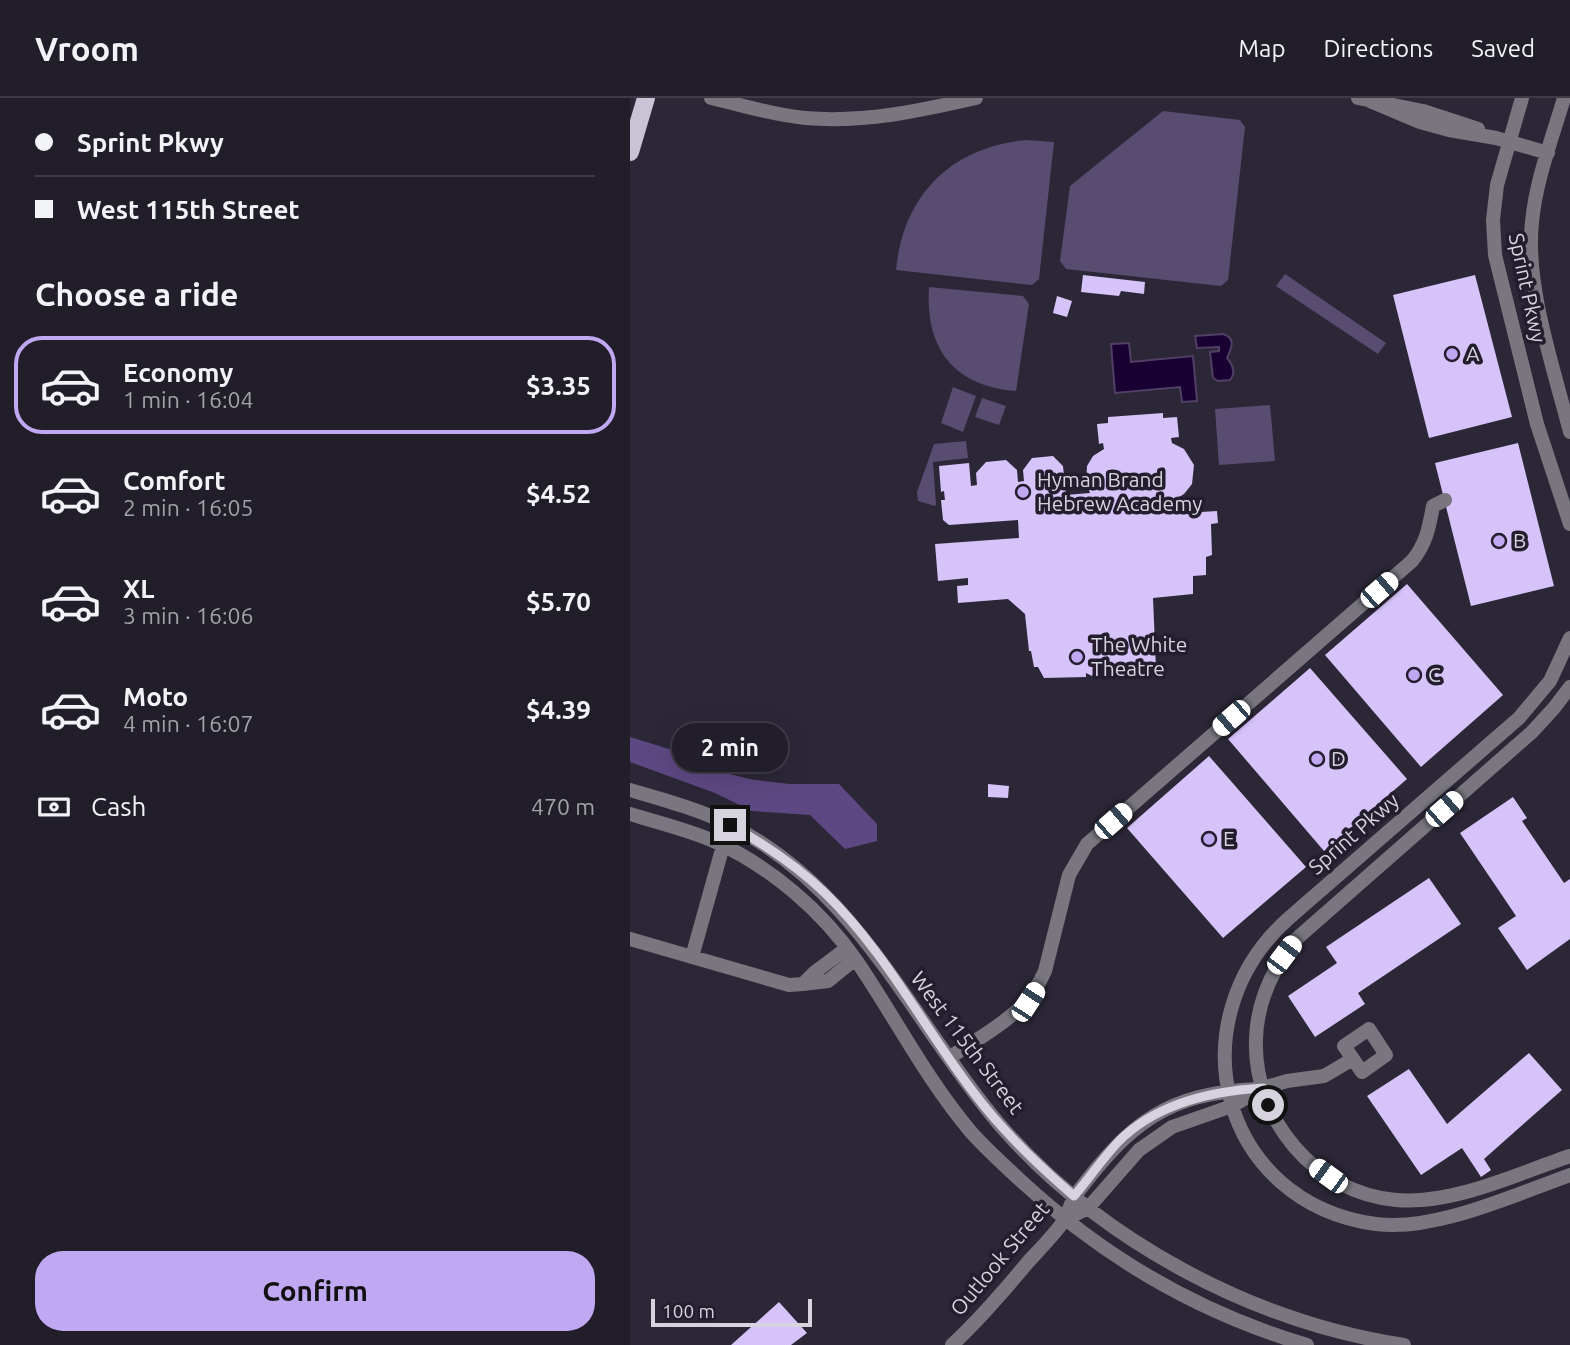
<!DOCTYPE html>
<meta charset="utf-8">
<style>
:root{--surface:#211d29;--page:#2d2a35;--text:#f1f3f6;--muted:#a2a2a8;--line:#3e3b46;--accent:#c1a8f3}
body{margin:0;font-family:Ubuntu,sans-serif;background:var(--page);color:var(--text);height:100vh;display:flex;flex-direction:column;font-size:26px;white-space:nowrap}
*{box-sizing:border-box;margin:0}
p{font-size:23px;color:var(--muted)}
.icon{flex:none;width:38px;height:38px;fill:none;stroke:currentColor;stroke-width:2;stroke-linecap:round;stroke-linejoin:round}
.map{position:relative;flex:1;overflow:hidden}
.details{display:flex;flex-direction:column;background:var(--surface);width:630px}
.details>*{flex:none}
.banner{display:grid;align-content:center;height:154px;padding:0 35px;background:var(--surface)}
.scale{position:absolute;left:21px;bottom:18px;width:161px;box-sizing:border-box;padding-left:7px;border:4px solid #d7d3de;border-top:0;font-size:19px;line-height:24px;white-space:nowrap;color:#d7d3de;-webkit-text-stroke:5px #231d2d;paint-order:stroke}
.end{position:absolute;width:32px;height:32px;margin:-16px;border:9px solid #d7d3de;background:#111;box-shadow:0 0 0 4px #111}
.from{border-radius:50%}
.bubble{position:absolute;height:49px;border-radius:24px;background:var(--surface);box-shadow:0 7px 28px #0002,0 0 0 2px var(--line);font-size:23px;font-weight:600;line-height:49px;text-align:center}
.car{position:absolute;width:21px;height:42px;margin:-21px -10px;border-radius:9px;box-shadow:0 0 5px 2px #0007;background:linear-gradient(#fff 24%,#345 0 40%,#fff 0 76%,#345 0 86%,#fff 0)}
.banner b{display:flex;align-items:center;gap:24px;height:66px;font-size:26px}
.banner b+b{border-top:2px solid var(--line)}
.banner i{width:18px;height:18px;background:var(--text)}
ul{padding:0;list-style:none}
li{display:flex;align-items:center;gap:21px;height:98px;margin:0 14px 10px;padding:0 21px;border:4px solid transparent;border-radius:28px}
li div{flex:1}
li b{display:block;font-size:26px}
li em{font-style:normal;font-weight:600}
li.selected{border-color:var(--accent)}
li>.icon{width:63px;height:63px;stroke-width:1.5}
h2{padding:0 35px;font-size:32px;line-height:84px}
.pay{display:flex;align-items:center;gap:18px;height:77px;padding:0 35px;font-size:26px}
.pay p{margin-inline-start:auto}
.primary-button{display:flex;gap:14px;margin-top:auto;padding:14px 35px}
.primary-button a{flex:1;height:80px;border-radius:28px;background:var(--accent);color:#111;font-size:28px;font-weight:600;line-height:80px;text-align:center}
header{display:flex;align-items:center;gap:42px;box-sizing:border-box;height:98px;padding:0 35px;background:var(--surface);border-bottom:2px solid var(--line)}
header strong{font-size:33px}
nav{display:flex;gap:38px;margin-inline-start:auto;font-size:24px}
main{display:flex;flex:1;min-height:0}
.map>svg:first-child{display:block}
.green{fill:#584c71}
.forest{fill:#5e4883}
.water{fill:#180033;stroke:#513f66;stroke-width:2}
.building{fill:#d5c3fa}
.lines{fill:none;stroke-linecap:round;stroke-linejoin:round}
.minor{stroke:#79767f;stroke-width:14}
.major{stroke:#c8c3d5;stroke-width:18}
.route{stroke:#d7d3de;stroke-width:9}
.poi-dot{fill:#c1a8f3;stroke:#231d2d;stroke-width:2.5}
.labels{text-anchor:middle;stroke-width:7;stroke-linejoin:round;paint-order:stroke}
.street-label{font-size:21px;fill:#d7d3de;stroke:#231d2d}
.poi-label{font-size:21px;fill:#d7d3de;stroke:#231d2d;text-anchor:start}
</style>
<header>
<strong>Vroom</strong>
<nav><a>Map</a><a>Directions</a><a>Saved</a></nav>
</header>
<main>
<section class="details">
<div class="banner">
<b><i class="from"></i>Sprint Pkwy</b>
<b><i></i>West 115th Street</b>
</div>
<h2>Choose a ride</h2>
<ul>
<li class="selected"><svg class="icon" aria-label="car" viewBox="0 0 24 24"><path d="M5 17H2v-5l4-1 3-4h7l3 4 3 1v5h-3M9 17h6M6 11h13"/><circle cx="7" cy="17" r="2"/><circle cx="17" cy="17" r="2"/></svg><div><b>Economy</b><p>1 min · 16:04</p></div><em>$3.35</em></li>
<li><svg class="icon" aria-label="car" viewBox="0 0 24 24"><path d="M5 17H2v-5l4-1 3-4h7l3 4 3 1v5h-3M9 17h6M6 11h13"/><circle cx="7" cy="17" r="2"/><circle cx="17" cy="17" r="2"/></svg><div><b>Comfort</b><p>2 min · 16:05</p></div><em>$4.52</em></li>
<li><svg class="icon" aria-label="car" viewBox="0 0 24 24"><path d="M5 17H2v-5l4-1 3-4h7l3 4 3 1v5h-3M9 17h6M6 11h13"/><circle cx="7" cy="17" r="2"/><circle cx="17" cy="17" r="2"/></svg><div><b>XL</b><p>3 min · 16:06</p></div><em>$5.70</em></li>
<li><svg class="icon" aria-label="car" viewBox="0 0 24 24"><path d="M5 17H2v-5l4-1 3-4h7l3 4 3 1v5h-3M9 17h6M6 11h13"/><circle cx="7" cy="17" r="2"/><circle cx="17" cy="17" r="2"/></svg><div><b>Moto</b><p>4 min · 16:07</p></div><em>$4.39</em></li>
</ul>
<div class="pay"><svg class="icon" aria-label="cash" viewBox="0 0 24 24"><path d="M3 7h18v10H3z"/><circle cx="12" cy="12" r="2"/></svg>Cash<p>470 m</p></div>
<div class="primary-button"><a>Confirm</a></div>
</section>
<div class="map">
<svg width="940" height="1247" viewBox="0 0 940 1247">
<rect width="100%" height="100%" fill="#2c2737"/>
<path class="green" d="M533 13 610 22 615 29 598 182 591 188 436 171 430 163 440 88Z
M396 42 424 44 409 181 402 187 266 172C273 97 321 49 396 42Z
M655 176 756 245 748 256 646 188Z
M299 189 393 198 399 206 386 293C323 288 295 250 299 189Z
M323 289 346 298 333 334 311 325Z
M352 300 376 308 369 327 345 319Z
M640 307 645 363 589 367 585 311Z
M336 343 338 360 303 364 306 406 305 408 288 403 287 394 304 346Z"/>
<path class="forest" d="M0 639 52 655 81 671 119 681 159 686H209L247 726V743L215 751 180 717 122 713 85 695 0 664Z"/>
<path class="water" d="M593 236C607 241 601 250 597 260 602 266 607 274 600 282L588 283 583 280 580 254 589 253V249L567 250 565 238Z
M499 245 501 264 563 258 567 303 552 304 550 289 485 295 481 246Z"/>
<path class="building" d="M453 177 515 184 514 196 491 193 489 198 451 194Z
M845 177 882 319 799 340 763 197Z
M427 198 442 203 437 219 423 215Z
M533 315V320L547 319 549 339 541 340 542 345 554 351 564 367 562 386 554 396 546 401V411L570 409 571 414 587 413 588 425 581 426 582 457 576 459V477L563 478V496L523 500 526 571 518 570 517 574 498 571 497 575 481 573 479 576 464 574 462 578 456 575V579L414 580 408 569H404L401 553H399L395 516 378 501 328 505 327 488 338 487V480L308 483 305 446 389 440 388 422 319 427 313 422 311 402H315L314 393 311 394 309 368 339 365 341 388 347 387 346 375 356 364 376 362 387 372 388 384 394 383 393 372 402 360 423 358 433 368 436 397 460 395 456 385 457 368 463 358 474 351 473 345 469 346 467 326 478 325V319Z
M888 345 924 488 841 508 805 365Z
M777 486 873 597 791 669 695 557Z
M680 570 777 681 694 753 598 641Z
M579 658 676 769 593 840 497 730Z
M358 686 379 688 378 700 358 699Z
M883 699 897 720 892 723 934 785 940 781V841L897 872 868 830 886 818 830 735Z
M799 780 831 826 728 895 735 906 685 939 658 898 707 865 696 849Z
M899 955 932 992 854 1061 861 1072 851 1079 832 1050 791 1077 737 998 779 971 817 1026Z
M149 1204 177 1235 161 1247H101Z"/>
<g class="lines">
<path class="minor" d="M81 0C112 7 143 17 175 20 234 25 289 13 346 0
M728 0 793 13 848 31
M892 0 867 87 863 122 865 157 907 326 940 426
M934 0C922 41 906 82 902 124 895 188 924 271 940 334
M740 3 790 24 819 32 866 40 918 55
M940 540 920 583 889 620 659 820C544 922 590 1105 746 1126 804 1134 884 1097 940 1077
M940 589 924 610 902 634 664 843C642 872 627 904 626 941 623 1021 685 1095 766 1102 823 1107 886 1076 940 1058
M0 692C34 702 68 711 100 727 226 789 282 923 369 1026 470 1143 623 1224 774 1247
M0 716C29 725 59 732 86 744 141 769 192 813 226 862 265 919 296 981 341 1034 356 1051 374 1067 390 1082 473 1159 569 1215 677 1247
M0 841 159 887 173 886
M217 850 185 874 173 886 198 883 225 861
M62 859 93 748
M319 960C357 934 396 917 415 873L439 777 457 746 782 463C796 446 799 430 803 408L815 402
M435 1122 459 1109 509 1052 542 1029 602 1008 633 990 657 983 694 978 723 961 732 974 756 957 739 931 714 948 723 961
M322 1247C350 1221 374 1193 398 1164 410 1151 423 1138 433 1124 439 1115 440 1104 447 1095 500 1025 537 995 628 991"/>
<path class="major" d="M0 54 16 0"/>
</g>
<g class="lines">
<path class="route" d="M100 727C134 746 167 768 195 795 255 853 294 930 344 995 373 1034 408 1067 444 1098 459 1080 473 1060 489 1043 527 1005 581 993 633 990L638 1007"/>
</g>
<g class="poi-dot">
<circle cx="822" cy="256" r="7"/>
<circle cx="393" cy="394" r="7"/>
<circle cx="869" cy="443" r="7"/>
<circle cx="447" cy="559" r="7"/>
<circle cx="784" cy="577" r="7"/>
<circle cx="687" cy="661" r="7"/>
<circle cx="579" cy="741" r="7"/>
</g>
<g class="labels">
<g class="street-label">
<text transform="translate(897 190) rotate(78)" y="7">Sprint Pkwy</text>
<text transform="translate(724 736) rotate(-41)" y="7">Sprint Pkwy</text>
<text transform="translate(337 945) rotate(53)" y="7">West 115th Street</text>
<text transform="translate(370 1161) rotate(-50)" y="7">Outlook Street</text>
</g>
<g class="poi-label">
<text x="836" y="263">A</text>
<text x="407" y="389">Hyman Brand<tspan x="407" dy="24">Hebrew Academy</tspan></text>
<text x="883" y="450">B</text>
<text x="461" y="554">The White<tspan x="461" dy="24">Theatre</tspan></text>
<text x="798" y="584">C</text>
<text x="701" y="668">D</text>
<text x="593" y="748">E</text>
</g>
</g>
</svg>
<div class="scale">100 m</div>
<i class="end from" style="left:638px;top:1007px"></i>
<i class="end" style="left:100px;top:727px"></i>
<div class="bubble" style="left:42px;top:625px;width:116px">2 min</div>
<i class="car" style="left:749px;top:492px;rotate:49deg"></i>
<i class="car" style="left:601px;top:620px;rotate:229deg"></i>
<i class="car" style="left:814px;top:711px;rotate:49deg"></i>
<i class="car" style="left:483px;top:723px;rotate:49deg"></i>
<i class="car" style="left:654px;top:857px;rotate:37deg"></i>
<i class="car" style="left:398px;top:904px;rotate:33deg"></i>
<i class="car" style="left:698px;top:1078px;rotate:306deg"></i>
</div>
</main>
